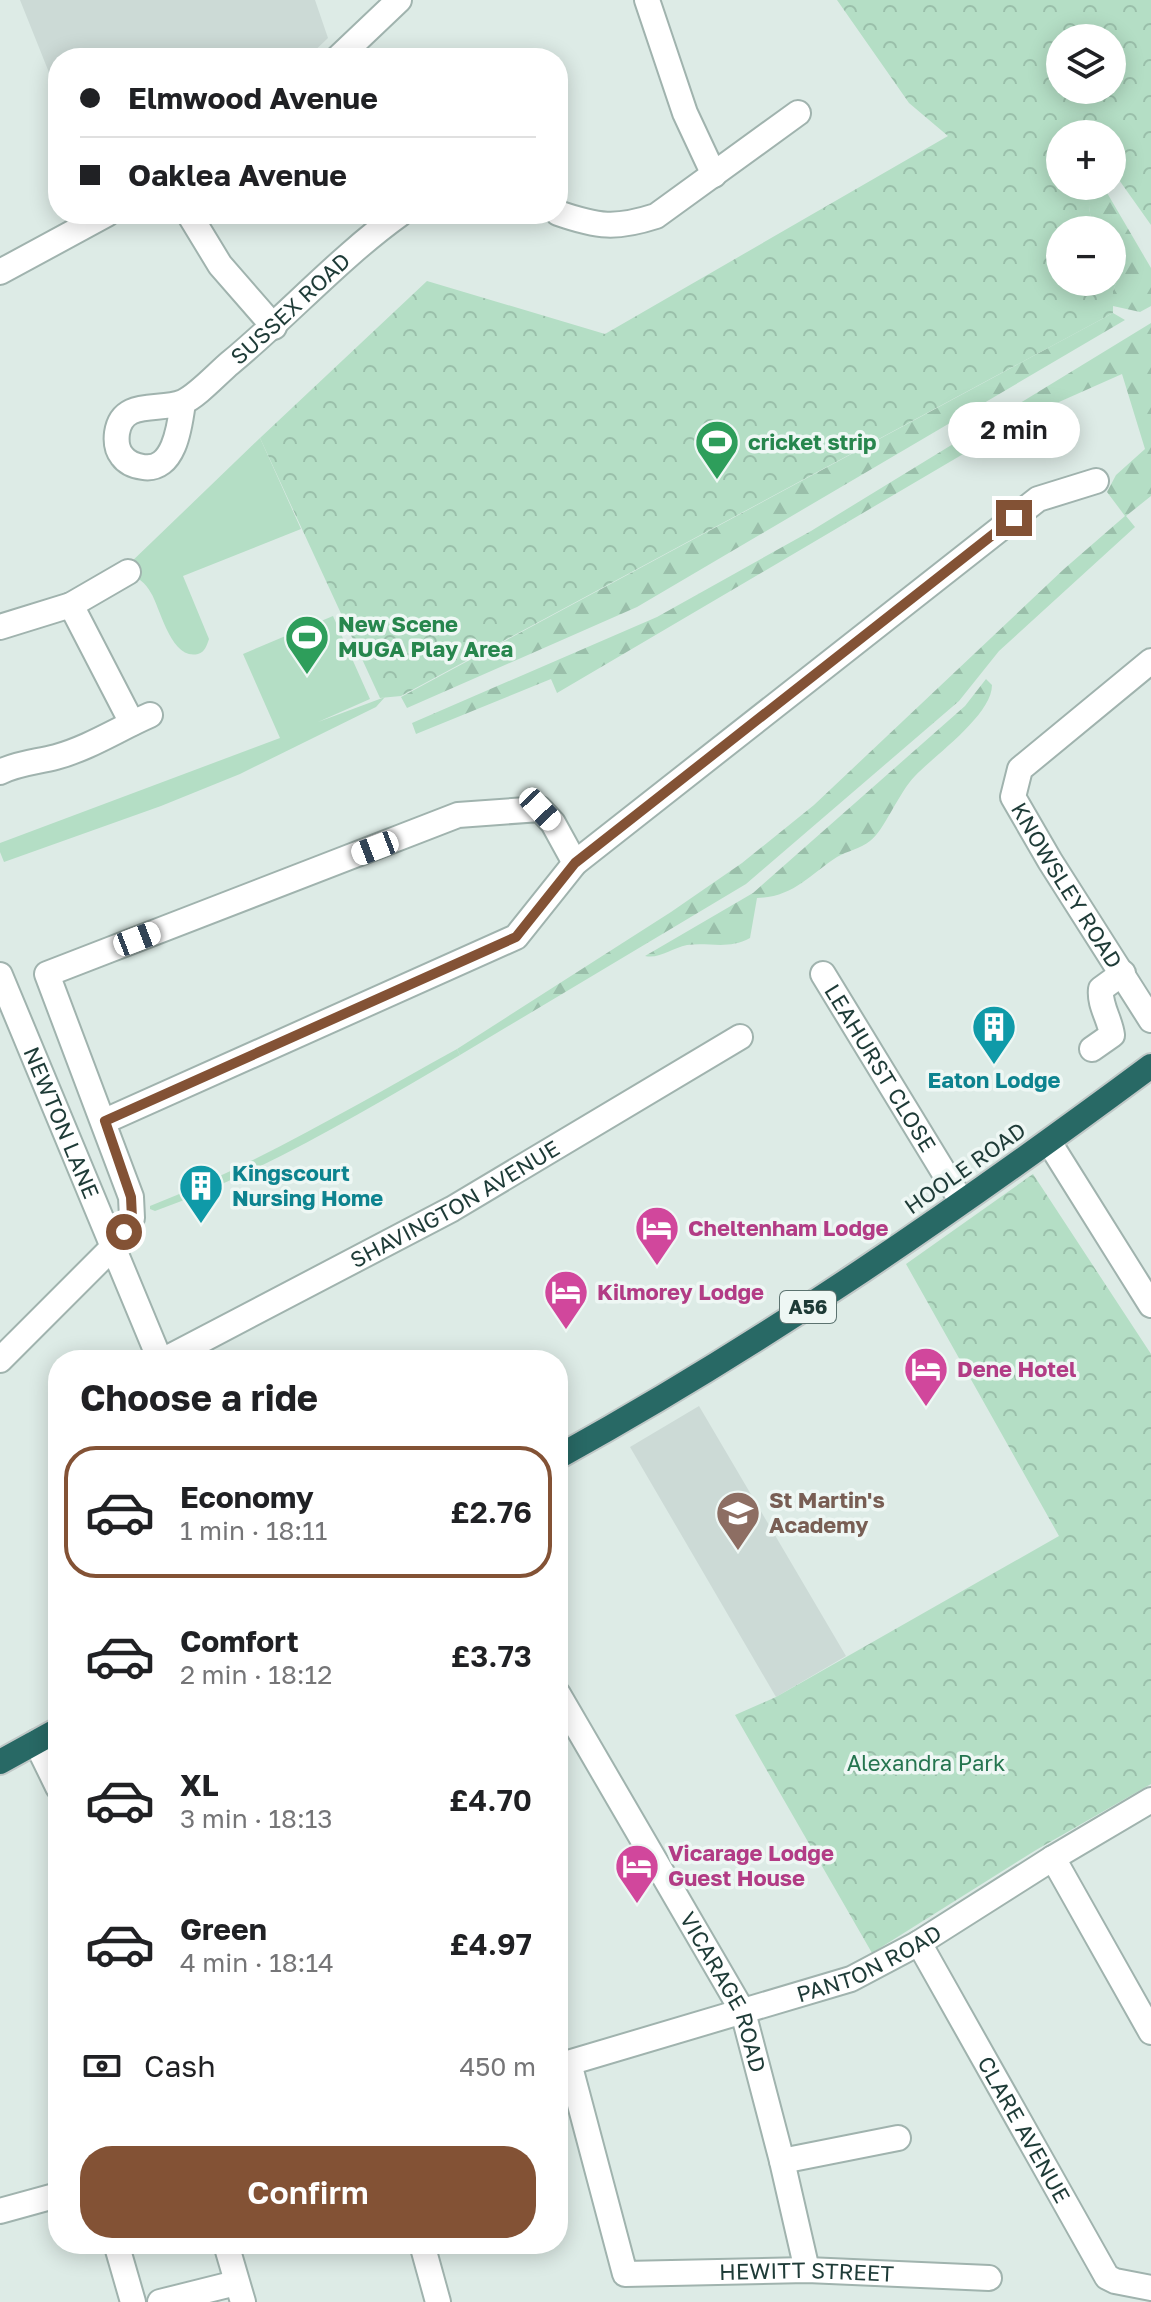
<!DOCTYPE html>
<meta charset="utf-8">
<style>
:root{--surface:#fff;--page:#f2f2f2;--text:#202124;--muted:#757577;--line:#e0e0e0;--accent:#835235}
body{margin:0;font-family:"Golos Text",sans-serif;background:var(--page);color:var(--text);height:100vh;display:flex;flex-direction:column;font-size:30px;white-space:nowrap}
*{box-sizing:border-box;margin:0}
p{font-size:26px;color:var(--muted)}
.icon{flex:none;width:44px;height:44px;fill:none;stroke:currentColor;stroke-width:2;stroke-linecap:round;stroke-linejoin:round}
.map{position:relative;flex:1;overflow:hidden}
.panel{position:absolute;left:48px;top:1350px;width:520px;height:904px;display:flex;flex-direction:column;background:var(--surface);border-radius:32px;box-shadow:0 4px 20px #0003}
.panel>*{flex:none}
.top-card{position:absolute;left:48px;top:48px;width:520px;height:176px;border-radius:32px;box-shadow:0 4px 20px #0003;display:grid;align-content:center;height:176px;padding:0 32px;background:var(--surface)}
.buttons{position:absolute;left:1046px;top:24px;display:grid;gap:16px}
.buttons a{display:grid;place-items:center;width:80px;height:80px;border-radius:50%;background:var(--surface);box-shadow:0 4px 20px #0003;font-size:40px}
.end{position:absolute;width:36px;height:36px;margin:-18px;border:10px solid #835235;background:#fff;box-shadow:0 0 0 4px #fff}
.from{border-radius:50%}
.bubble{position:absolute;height:56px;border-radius:28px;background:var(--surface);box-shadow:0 4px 20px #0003;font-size:26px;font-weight:600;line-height:56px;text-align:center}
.car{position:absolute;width:24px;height:48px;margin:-24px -12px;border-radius:10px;box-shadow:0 0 6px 2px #0007;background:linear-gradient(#fff 24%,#345 0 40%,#fff 0 76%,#345 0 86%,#fff 0)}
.top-card b{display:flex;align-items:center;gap:28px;height:76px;font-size:30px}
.top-card b+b{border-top:2px solid var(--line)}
.top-card i{width:20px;height:20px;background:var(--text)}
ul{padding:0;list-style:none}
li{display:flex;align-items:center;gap:24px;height:132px;margin:0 16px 12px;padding:0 16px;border:4px solid transparent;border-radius:32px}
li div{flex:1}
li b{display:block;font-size:30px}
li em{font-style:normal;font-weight:600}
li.current{border-color:var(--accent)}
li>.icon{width:72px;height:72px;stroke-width:1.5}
h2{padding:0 32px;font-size:36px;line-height:96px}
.pay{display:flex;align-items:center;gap:20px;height:88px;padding:0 32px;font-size:30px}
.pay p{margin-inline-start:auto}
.primary-button{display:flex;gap:16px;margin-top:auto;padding:16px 32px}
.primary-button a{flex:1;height:92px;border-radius:32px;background:var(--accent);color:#fff;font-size:32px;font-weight:600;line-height:92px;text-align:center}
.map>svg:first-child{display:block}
.built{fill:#ccdad6}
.green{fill:#b4dec5}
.forest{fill:url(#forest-firs)}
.park{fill:url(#park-crowns);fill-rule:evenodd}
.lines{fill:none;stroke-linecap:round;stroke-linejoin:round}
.minor-casing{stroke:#a0b3ae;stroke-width:28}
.highway-casing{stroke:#c0c8c7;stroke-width:28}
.minor{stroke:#fff;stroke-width:24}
.highway{stroke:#286965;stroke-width:24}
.route{stroke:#835235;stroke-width:10}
.labels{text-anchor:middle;stroke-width:7;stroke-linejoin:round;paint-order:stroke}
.shield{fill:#eef7f4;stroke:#5c7370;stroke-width:2}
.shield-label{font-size:20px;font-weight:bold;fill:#1e3b37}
.street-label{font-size:22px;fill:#1e3b37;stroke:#eef7f4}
.leisure-label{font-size:22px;font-weight:bold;fill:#27864d;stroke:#eef7f4;text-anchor:start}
.culture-label{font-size:22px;font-weight:bold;fill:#0d838f;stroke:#eef7f4}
.hotel-label{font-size:22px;font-weight:bold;fill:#b23c85;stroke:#eef7f4;text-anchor:start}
.education-label{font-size:22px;font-weight:bold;fill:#785e54;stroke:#eef7f4;text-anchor:start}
.park-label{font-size:22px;fill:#25754f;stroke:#eef7f4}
</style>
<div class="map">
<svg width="1151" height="2302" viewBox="0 0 1151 2302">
<defs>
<pattern id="forest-firs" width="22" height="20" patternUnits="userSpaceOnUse" patternTransform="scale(2)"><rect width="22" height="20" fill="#b4dec5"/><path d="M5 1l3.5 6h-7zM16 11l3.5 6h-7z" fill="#9abfaa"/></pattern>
<pattern id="park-crowns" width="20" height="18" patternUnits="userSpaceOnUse" patternTransform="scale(2)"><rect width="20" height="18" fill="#b4dec5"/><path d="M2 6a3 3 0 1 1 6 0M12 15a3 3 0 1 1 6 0" fill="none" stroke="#9abfaa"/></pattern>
</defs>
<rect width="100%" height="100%" fill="#ddebe6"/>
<path class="built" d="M20 0H315L328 38 307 58H58V95Z
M699 1406 846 1656 776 1697 630 1447Z"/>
<path class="green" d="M260 438 301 529 183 576 209 639C207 645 205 652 198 654 171 661 160 607 151 593 146 583 137 577 128 572L127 566Z
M333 616 370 699 318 722 385 697 376 707 240 774 161 806 4 862 0 852V843L280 738 243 654Z
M457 1049 460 1055C360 1114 265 1171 155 1211L150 1209V1206C257 1164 356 1105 457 1049Z"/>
<path class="forest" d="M1103 186 1151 268V306L1140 312 1113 306V291L1120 273 1112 250V230H1097C1088 215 1087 203 1092 187Z
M1113 313 1125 320 637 607 407 708 401 697Z
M1151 323V496L1126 516 1135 527 999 651 959 701 746 884 460 1055 457 1049 671 912 742 863 814 805 1064 569 1125 516 1107 492 1116 475 1145 449 1122 374 1059 402 970 450 557 693 551 679 416 734 412 723 657 617 811 531Z
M986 679 992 685C992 715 935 755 915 776 899 792 884 831 870 841 860 849 847 851 837 857 809 875 794 897 757 898L750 938C728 950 710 942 687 945 672 948 660 959 645 956L753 893 965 706Z"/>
<path class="park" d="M837 0H1151V225L1112 170V134H1060V186H1093C1087 202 1088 215 1097 230H1060V282H1112V250L1120 273 1113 291V313L401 696 380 698 260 438 427 281 605 334 948 136 909 103ZM1060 38H1112V90H1060Z
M1033 1174 1151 1354V1784L1036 1850 872 1953 735 1715 776 1697 1059 1536 906 1264Z"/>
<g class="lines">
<g class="minor-casing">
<g id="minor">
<path d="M647 0 685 113 714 175"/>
<path d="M338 58 399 0"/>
<path d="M558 213C598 227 616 229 656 216L798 113"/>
<path d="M189 214 220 265 274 327"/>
<path d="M0 272 107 214"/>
<path id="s1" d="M183 402C180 424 175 472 143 467 136 466 127 463 122 456 117 450 116 441 117 433 122 398 160 412 183 402 197 396 217 374 230 363 287 316 340 257 400 214"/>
<path d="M71 605 132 723"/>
<path d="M0 627 71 605 128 572"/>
<path id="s2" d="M1151 661 1020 769 1013 797 1050 861 1151 1020"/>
<path d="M0 772C18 763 37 762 56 757 89 748 118 729 150 715"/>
<path id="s3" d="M823 974 962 1202"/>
<path id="s4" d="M0 975 160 1360"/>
<path d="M1092 1049 1112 1035C1110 1019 1099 1005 1101 989L1123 973"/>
<path d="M105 1121 516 937 575 863 1038 499 1096 481"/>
<path d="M1049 1142 1151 1305"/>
<path d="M0 1360 114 1246 132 1218 131 1197 47 974 458 815 540 809 553 823 575 863"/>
<path id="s5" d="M164 1360 452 1209 740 1037"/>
<path id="s6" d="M558 1694 743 2012 782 2161 807 2270"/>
<path d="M36 1742 58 1787"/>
<path d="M1053 1858 1151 2032"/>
<path id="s7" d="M919 1943 1107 2277 1115 2281 1151 2288"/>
<path id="s8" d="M569 2063 625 2274 807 2270 989 2278"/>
<path id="s9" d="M558 2066 851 1979 919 1943 1053 1858 1151 1800"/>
<path d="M782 2161 898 2138"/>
<path d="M0 2211 58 2195"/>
<path d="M226 2244 243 2302"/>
<path d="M422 2244 438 2302"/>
<path d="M118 2250 133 2302"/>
<path d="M160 2302 236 2283"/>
</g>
</g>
<g class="highway-casing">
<path id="highway" d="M558 1457C766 1342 961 1207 1151 1066
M0 1762 58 1730"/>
</g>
<use href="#minor" class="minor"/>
<use href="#highway" class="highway"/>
</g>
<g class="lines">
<path class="route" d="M124 1232 132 1218 131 1197 105 1121 516 937 575 863 1014 518"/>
</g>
<defs>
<g id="stadium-pin" transform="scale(2.3)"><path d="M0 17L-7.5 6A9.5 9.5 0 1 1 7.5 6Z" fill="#2e9e5b" stroke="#eef7f4"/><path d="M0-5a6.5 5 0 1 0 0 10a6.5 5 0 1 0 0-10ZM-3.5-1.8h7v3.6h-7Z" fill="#fff"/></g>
<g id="building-pin" transform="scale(2.3)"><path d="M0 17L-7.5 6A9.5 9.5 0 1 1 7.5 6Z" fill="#0f9aa8" stroke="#eef7f4"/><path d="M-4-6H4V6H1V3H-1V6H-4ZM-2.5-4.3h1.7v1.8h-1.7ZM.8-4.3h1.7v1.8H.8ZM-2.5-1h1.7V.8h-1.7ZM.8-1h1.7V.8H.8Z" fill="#fff"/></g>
<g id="hotel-pin" transform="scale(2.3)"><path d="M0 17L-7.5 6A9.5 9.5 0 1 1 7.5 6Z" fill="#d1479c" stroke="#eef7f4"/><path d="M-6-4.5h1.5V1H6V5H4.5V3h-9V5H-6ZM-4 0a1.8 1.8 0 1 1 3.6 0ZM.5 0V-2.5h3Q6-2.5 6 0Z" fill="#fff"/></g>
<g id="school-pin" transform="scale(2.3)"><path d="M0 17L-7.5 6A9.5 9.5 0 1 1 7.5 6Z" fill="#8d6e63" stroke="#eef7f4"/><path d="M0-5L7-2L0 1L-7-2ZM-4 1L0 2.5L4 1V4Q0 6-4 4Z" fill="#fff"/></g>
</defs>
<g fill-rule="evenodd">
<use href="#stadium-pin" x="717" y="442"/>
<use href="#stadium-pin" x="307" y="637"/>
<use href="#building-pin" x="994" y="1027"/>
<use href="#building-pin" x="201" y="1186"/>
<use href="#hotel-pin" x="657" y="1228"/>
<use href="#hotel-pin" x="566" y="1292"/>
<use href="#hotel-pin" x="926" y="1369"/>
<use href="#school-pin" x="738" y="1513"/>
<use href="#hotel-pin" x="637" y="1866"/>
</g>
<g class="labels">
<rect class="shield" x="780" y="1291" width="56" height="32" rx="6"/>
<g class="shield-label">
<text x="808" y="1314">A56</text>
</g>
<g class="street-label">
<text dy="8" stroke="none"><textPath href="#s1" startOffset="356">SUSSEX ROAD</textPath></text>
<text dy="8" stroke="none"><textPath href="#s2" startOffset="302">KNOWSLEY ROAD</textPath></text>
<text dy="8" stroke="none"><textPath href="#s3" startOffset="110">LEAHURST CLOSE</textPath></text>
<text dy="8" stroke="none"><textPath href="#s4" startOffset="160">NEWTON LANE</textPath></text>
<text transform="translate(965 1168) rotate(-35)" y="8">HOOLE ROAD</text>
<text dy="8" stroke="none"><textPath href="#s5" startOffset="330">SHAVINGTON AVENUE</textPath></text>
<text dy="8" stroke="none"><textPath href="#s9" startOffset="328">PANTON ROAD</textPath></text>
<text dy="8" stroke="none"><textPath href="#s6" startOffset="342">VICARAGE ROAD</textPath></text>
<text dy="8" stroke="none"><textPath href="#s7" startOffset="214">CLARE AVENUE</textPath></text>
<text dy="8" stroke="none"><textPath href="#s8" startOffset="400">HEWITT STREET</textPath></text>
</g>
<g class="leisure-label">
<text x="748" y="450">cricket strip</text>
<text x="338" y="632">New Scene<tspan x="338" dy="25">MUGA Play Area</tspan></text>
</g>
<g class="culture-label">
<text x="994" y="1088">Eaton Lodge</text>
<text x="232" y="1181" text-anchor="start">Kingscourt<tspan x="232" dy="25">Nursing Home</tspan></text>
</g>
<g class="hotel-label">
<text x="688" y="1236">Cheltenham Lodge</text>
<text x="597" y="1300">Kilmorey Lodge</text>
<text x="957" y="1377">Dene Hotel</text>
<text x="668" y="1861">Vicarage Lodge<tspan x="668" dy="25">Guest House</tspan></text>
</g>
<g class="education-label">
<text x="769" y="1508">St Martin's<tspan x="769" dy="25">Academy</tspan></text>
</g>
<g class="park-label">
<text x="926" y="1771">Alexandra Park</text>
</g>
</g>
</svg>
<div class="buttons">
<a><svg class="icon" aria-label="layers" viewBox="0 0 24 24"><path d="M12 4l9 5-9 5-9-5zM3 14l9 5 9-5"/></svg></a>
<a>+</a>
<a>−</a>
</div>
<i class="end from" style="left:124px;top:1232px"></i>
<i class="end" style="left:1014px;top:518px"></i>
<div class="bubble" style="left:948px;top:402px;width:132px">2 min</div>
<i class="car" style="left:540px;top:809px;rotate:137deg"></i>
<i class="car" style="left:375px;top:848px;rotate:249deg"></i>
<i class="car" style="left:137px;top:939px;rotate:69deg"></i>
<div class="top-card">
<b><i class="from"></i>Elmwood Avenue</b>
<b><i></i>Oaklea Avenue</b>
</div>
<section class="panel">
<h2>Choose a ride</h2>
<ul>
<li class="current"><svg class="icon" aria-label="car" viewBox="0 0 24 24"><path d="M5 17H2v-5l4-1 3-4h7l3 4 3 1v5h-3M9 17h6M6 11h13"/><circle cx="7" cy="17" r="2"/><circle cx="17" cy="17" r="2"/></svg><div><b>Economy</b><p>1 min · 18:11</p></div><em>£2.76</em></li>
<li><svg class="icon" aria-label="car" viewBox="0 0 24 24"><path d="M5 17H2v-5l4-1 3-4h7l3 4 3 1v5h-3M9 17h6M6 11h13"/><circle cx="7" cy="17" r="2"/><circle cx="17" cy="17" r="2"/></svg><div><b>Comfort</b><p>2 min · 18:12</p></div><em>£3.73</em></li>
<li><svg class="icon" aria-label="car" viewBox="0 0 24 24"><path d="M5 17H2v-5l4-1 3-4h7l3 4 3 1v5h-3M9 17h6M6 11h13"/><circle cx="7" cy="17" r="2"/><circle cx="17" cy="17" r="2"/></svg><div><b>XL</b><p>3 min · 18:13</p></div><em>£4.70</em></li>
<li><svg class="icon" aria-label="car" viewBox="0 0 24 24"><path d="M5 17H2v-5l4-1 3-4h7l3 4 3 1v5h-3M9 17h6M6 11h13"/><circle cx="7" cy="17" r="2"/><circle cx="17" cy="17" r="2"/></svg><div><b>Green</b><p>4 min · 18:14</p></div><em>£4.97</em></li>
</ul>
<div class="pay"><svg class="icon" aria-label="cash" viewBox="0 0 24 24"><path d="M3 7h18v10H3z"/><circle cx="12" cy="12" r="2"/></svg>Cash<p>450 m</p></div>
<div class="primary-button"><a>Confirm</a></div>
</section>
</div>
